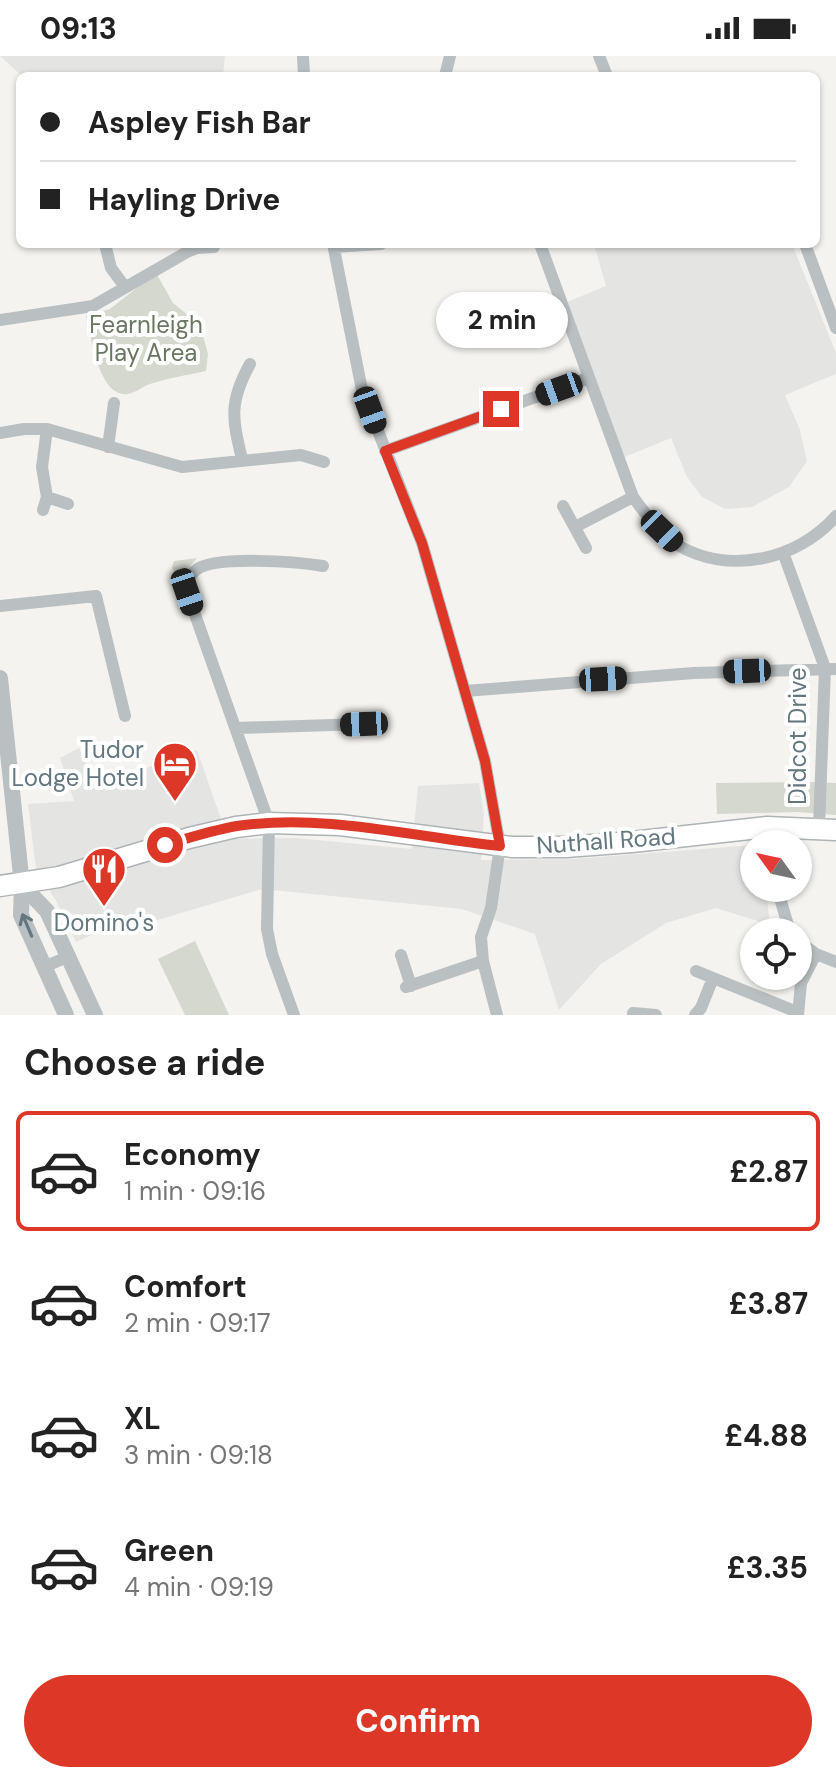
<!DOCTYPE html>
<meta charset="utf-8">
<style>
:root{--surface:#fff;--page:#f6f6f6;--text:#222;--muted:#767676;--line:#e0e0e0;--accent:#dc3727}
body{margin:0;font-family:"DM Sans",sans-serif;background:var(--page);color:var(--text);height:100vh;display:flex;flex-direction:column;font-size:30px;white-space:nowrap}
*{box-sizing:border-box;margin:0}
p{font-size:26px;color:var(--muted)}
.icon{flex:none;width:44px;height:44px;fill:none;stroke:currentColor;stroke-width:2;stroke-linecap:round;stroke-linejoin:round}
.map{position:relative;height:959px;overflow:hidden}
.panel{display:flex;flex-direction:column;background:var(--surface);flex:1}
.panel>*{flex:none}
.guide{position:absolute;left:16px;top:16px;width:804px;height:176px;border-radius:12px;box-shadow:0 2px 6px #0004;display:grid;align-content:center;height:176px;padding:0 24px;background:var(--surface)}
.needle{width:52px;rotate:303deg}
.tools{position:absolute;left:740px;top:774px;display:grid;gap:16px}
.tools a{display:grid;place-items:center;width:72px;height:72px;border-radius:50%;background:var(--surface);box-shadow:0 2px 6px #0004;font-size:40px}
.end{position:absolute;width:36px;height:36px;margin:-18px;border:10px solid #dc3727;background:#fff;box-shadow:0 0 0 4px #fff}
.from{border-radius:50%}
.bubble{position:absolute;height:56px;border-radius:28px;background:var(--surface);box-shadow:0 2px 6px #0004;font-size:26px;font-weight:700;line-height:56px;text-align:center}
.car{position:absolute;width:24px;height:48px;margin:-24px -12px;border-radius:10px;box-shadow:0 0 6px 2px #0007;background:linear-gradient(#222 24%,#8ab4d8 0 40%,#222 0 76%,#8ab4d8 0 86%,#222 0)}
.guide b{display:flex;align-items:center;gap:28px;height:76px;font-size:30px}
.guide b+b{border-top:2px solid var(--line)}
.guide i{width:20px;height:20px;background:var(--text)}
ul{padding:0;list-style:none}
li{display:flex;align-items:center;gap:24px;height:120px;margin:0 16px 12px;padding:0 8px;border:4px solid transparent;border-radius:12px}
li div{flex:1}
li b{display:block;font-size:30px}
li em{font-style:normal;font-weight:700}
li.current{border-color:var(--accent)}
li>.icon{width:72px;height:72px;stroke-width:1.5}
h2{padding:0 24px;font-size:36px;line-height:96px}
.cta{display:flex;gap:16px;margin-top:auto;padding:16px 24px}
.cta a{flex:1;height:92px;border-radius:48px;background:var(--accent);color:#fff;font-size:32px;font-weight:700;line-height:92px;text-align:center}
.status{display:flex;justify-content:space-between;align-items:center;height:56px;padding:0 40px;background:var(--surface);direction:ltr}
.status svg{height:22px;fill:currentColor}
.map>svg:first-child{display:block}
.built{fill:#e4e5e3}
.green{fill:#d4d8cf}
.lines{fill:none;stroke-linecap:round;stroke-linejoin:round}
.trunk-casing{stroke:#aeb3b5;stroke-width:23}
.minor{stroke:#bac0c2;stroke-width:12}
.tertiary{stroke:#bac0c2;stroke-width:16}
.trunk{stroke:#fff;stroke-width:20}
.oneway{stroke:#64777f}
.route{stroke:#dc3727;stroke-width:10}
.labels{text-anchor:middle;stroke-width:8;stroke-linejoin:round;paint-order:stroke}
.park-label{font-size:24px;fill:#697762;stroke:#fff}
.street-label{font-size:24px;fill:#64777f;stroke:#fff}
.poi-label{font-size:24px;fill:#64777f;stroke:#fff;text-anchor:end}
</style>
<div class="status"><b>09:13</b><svg viewBox="0 0 49 12"><path d="M0 12V9h3v3zM5 12V6h3v6zM10 12V3h3v9zM15 12V0h3v12zM26 1h20v11H26zM47 4h2v5h-2z"/></svg></div>
<div class="map">
<svg width="836" height="959" viewBox="0 0 836 959">
<rect width="100%" height="100%" fill="#f4f3ef"/>
<path class="built" d="M0 0H225L223 20H22Z
M594 188H792L836 297V318L785 339 800 374 807 405 789 431 752 451 725 453 702 441 687 421 671 382 622 402 567 246 606 230Z
M79 692 95 730 197 694 228 783 296 782 412 793 418 730 479 727 484 758 481 804 574 803 754 789V832H766L770 869 716 852 666 867 601 908 559 954 535 878 462 853 262 833 124 874 96 877 76 886 56 845 36 813 28 748 74 745 60 702Z"/>
<path class="green" d="M156 217 173 247 200 269 208 298 206 315C188 319 168 322 150 328 143 330 135 337 128 338 99 342 91 280 86 260L110 253Z
M197 502 183 519 180 528 172 511 174 505Z
M812 726 836 727V759L798 756 717 758 716 727Z
M195 885 229 959H185L158 903Z"/>
<g class="lines">
<g class="trunk-casing">
<path id="trunk" d="M0 830 59 821 189 782 236 771 269 767 340 769 512 791H566L632 786 767 771 836 774"/>
</g>
<path class="minor" d="M303 0 304 20
M599 0 607 20
M445 20 450 0
M105 188 111 212 125 231
M333 188 362 334 422 487 485 705 500 790 491 852 481 881 483 905 497 959
M540 188 633 441C645 457 659 477 676 488 728 520 798 504 836 460
M805 188 836 272
M334 191 381 188
M0 264 93 250 187 196 197 192 214 191
M0 377 24 373H47L182 411 301 399 324 406
M108 391 114 347
M385 395 588 322
M242 403C232 362 229 346 250 308
M47 441 68 448
M563 450 586 492
M43 454 47 441 42 411 47 373
M575 471 633 441
M784 499 825 612 819 772
M0 550 96 540 125 660
M465 635 694 617 836 613
M236 672 364 668
M767 771 769 788
M777 832 790 876
M798 885 816 898 836 906
M401 899 411 930
M46 910 70 900
M696 915 713 922
M406 931 483 905
M633 957 656 959
M294 959 272 898 267 873 269 767 187 536C188 527 188 520 196 514 214 499 299 506 323 510
M695 959 701 952 713 922 797 956
M798 959 801 927 816 898"/>
<path class="tertiary" d="M0 622 22 829 21 859 66 959
M22 829 47 855 95 959"/>
<use href="#trunk" class="trunk"/>
</g>
<defs><path id="oneway-shaft" d="M-6 0H5M1.5-3L5.5 0L1.5 3" fill="none" stroke-width="1.6" stroke-linecap="round" stroke-linejoin="round" transform="scale(2)"/></defs>
<use class="oneway" href="#oneway-shaft" transform="translate(27 869) rotate(-113)"/>
<g class="lines">
<path class="route" d="M165 789C188 782 213 774 237 770 324 757 414 781 500 790L485 705 422 487 385 395 501 353"/>
</g>
<defs>
<g id="hotel-pin" transform="scale(2.3)"><path d="M0 17L-7.5 6A9.5 9.5 0 1 1 7.5 6Z" fill="#dc3727" stroke="#fff"/><path d="M-6-4.5h1.5V1H6V5H4.5V3h-9V5H-6ZM-4 0a1.8 1.8 0 1 1 3.6 0ZM.5 0V-2.5h3Q6-2.5 6 0Z" fill="#fff"/></g>
<g id="restaurant-pin" transform="scale(2.3)"><path d="M0 17L-7.5 6A9.5 9.5 0 1 1 7.5 6Z" fill="#dc3727" stroke="#fff"/><path d="M-5-6h1v4h1v-4h1v4h1v-4h1v5L-1.5 .5V6h-2V.5L-5-1ZM5-6V6H3V1.5H1.5Q1.5-4 5-6Z" fill="#fff"/></g>
</defs>
<g fill-rule="evenodd">
<use href="#hotel-pin" x="175" y="708"/>
<use href="#restaurant-pin" x="104" y="813"/>
</g>
<g class="labels">
<g class="park-label">
<text x="146" y="277">Fearnleigh<tspan x="146" dy="28">Play Area</tspan></text>
</g>
<g class="street-label">
<text transform="translate(798 680) rotate(-90)" y="8">Didcot Drive</text>
<text transform="translate(606 785) rotate(-4)" y="8">Nuthall Road</text>
</g>
<g class="poi-label">
<text x="144" y="702">Tudor<tspan x="144" dy="28">Lodge Hotel</tspan></text>
<text x="104" y="875" text-anchor="middle">Domino's</text>
</g>
</g>
</svg>
<div class="tools">
<a><svg class="needle" viewBox="-14 -14 28 28"><path d="M0-13l5 13h-10z" fill="#e53935"/><path d="M0 13l5-13h-10z" fill="#767676"/></svg></a>
<a><svg class="icon" aria-label="locate" viewBox="0 0 24 24"><circle cx="12" cy="12" r="6"/><path d="M12 2v4M12 18v4M2 12h4M18 12h4"/></svg></a>
</div>
<i class="end from" style="left:165px;top:789px"></i>
<i class="end" style="left:501px;top:353px"></i>
<div class="bubble" style="left:436px;top:236px;width:132px">2 min</div>
<i class="car" style="left:559px;top:333px;rotate:250deg"></i>
<i class="car" style="left:370px;top:354px;rotate:160deg"></i>
<i class="car" style="left:662px;top:475px;rotate:134deg"></i>
<i class="car" style="left:187px;top:536px;rotate:161deg"></i>
<i class="car" style="left:747px;top:615px;rotate:268deg"></i>
<i class="car" style="left:603px;top:623px;rotate:87deg"></i>
<i class="car" style="left:364px;top:668px;rotate:268deg"></i>
<div class="guide">
<b><i class="from"></i>Aspley Fish Bar</b>
<b><i></i>Hayling Drive</b>
</div>
</div>
<section class="panel">
<h2>Choose a ride</h2>
<ul>
<li class="current"><svg class="icon" aria-label="car" viewBox="0 0 24 24"><path d="M5 17H2v-5l4-1 3-4h7l3 4 3 1v5h-3M9 17h6M6 11h13"/><circle cx="7" cy="17" r="2"/><circle cx="17" cy="17" r="2"/></svg><div><b>Economy</b><p>1 min · 09:16</p></div><em>£2.87</em></li>
<li><svg class="icon" aria-label="car" viewBox="0 0 24 24"><path d="M5 17H2v-5l4-1 3-4h7l3 4 3 1v5h-3M9 17h6M6 11h13"/><circle cx="7" cy="17" r="2"/><circle cx="17" cy="17" r="2"/></svg><div><b>Comfort</b><p>2 min · 09:17</p></div><em>£3.87</em></li>
<li><svg class="icon" aria-label="car" viewBox="0 0 24 24"><path d="M5 17H2v-5l4-1 3-4h7l3 4 3 1v5h-3M9 17h6M6 11h13"/><circle cx="7" cy="17" r="2"/><circle cx="17" cy="17" r="2"/></svg><div><b>XL</b><p>3 min · 09:18</p></div><em>£4.88</em></li>
<li><svg class="icon" aria-label="car" viewBox="0 0 24 24"><path d="M5 17H2v-5l4-1 3-4h7l3 4 3 1v5h-3M9 17h6M6 11h13"/><circle cx="7" cy="17" r="2"/><circle cx="17" cy="17" r="2"/></svg><div><b>Green</b><p>4 min · 09:19</p></div><em>£3.35</em></li>
</ul>
<div class="cta"><a>Confirm</a></div>
</section>
